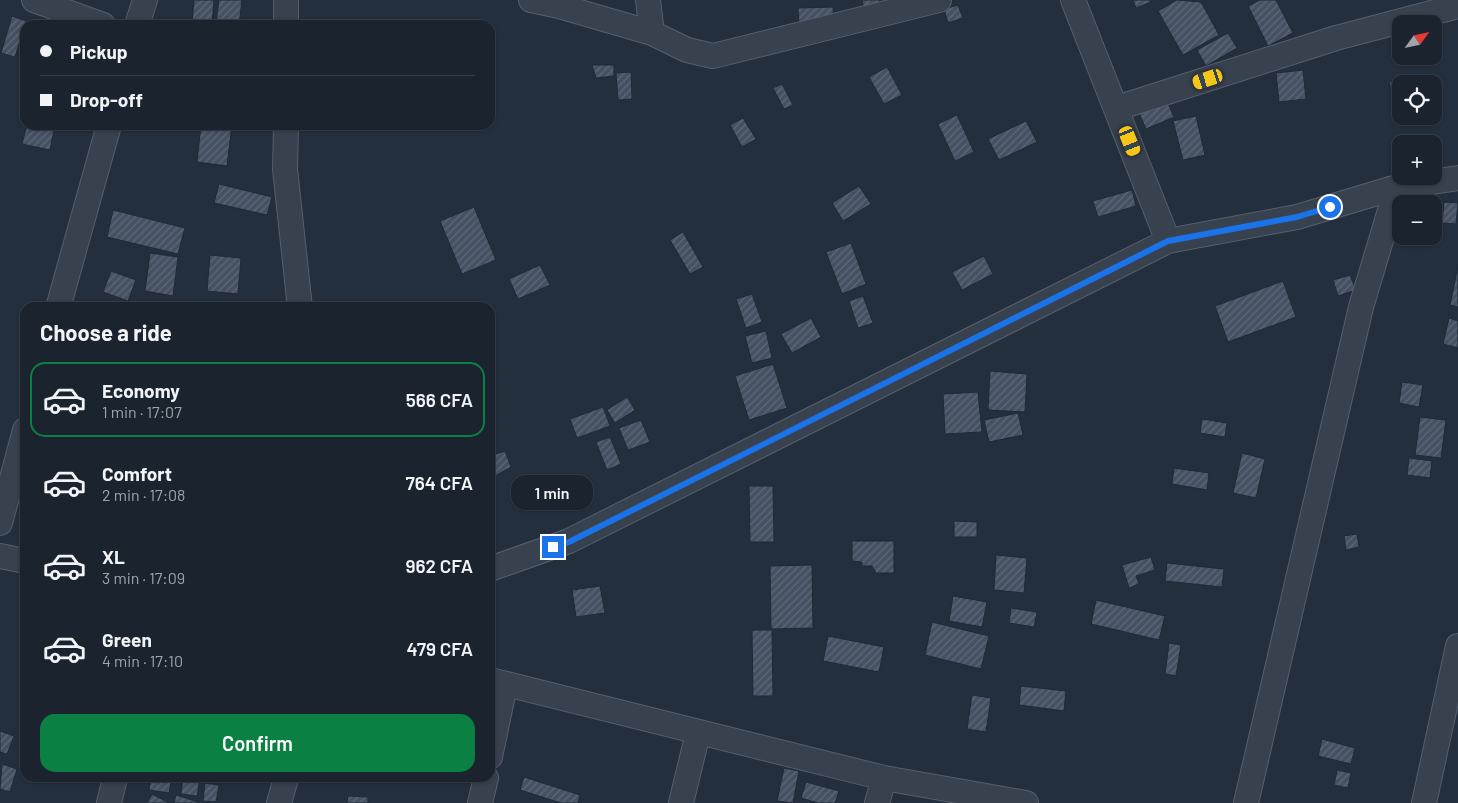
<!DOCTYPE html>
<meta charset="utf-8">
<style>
:root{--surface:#1b232e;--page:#242b36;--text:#f1f3f6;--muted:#a0a4aa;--line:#39404a;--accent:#0b8043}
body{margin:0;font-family:Barlow,sans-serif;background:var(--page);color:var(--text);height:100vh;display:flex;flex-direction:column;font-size:19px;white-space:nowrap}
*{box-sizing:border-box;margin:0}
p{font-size:16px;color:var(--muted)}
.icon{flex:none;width:28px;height:28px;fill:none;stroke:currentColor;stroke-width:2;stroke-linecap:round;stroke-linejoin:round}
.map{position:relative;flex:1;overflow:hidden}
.details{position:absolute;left:20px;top:302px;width:475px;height:480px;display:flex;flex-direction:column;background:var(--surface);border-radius:15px;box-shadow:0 1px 4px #0004,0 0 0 1px var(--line)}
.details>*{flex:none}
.top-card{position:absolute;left:20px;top:20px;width:475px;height:110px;border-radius:15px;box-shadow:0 1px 4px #0004,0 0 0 1px var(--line);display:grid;align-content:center;height:110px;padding:0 20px;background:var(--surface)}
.needle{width:32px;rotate:57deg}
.fabs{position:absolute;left:1392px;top:15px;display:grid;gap:10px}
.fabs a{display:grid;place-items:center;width:50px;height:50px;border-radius:10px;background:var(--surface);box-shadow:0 1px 4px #0004,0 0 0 1px var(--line);font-size:25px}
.end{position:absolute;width:22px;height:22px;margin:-11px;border:6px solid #1a73e8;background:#fff;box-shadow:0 0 0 2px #fff}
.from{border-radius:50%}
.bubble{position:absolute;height:35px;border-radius:15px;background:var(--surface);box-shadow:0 1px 4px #0004,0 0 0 1px var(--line);font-size:16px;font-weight:600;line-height:35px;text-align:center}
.car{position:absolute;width:15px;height:30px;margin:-15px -8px;border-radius:6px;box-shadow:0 0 4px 1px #0007;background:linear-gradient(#f5c518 24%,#345 0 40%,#f5c518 0 76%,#345 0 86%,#f5c518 0)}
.top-card b{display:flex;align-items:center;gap:18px;height:48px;font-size:19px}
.top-card b+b{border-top:1px solid var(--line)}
.top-card i{width:12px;height:12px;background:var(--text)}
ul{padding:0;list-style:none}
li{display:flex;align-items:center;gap:15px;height:75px;margin:0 10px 8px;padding:0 10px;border:2px solid transparent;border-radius:15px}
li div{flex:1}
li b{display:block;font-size:19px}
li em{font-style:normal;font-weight:600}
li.active{border-color:var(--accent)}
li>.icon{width:45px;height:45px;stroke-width:1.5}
h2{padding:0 20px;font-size:22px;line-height:60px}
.action{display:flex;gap:10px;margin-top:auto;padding:10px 20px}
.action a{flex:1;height:58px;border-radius:15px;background:var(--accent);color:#fff;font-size:20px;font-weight:600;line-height:58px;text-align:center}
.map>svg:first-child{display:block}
.building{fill:url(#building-hatch);stroke:#1f2835}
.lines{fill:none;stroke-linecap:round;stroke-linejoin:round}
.minor-casing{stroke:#565f6c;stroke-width:26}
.minor{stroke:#38414e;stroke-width:24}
.route{stroke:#1a73e8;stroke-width:6}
</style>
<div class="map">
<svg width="1458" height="803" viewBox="0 0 1458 803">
<defs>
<pattern id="building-hatch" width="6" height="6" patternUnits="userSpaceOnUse" patternTransform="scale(1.25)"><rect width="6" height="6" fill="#455162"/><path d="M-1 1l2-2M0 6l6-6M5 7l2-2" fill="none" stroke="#5d6877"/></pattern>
</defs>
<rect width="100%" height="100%" fill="#242f3e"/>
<path class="building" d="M194 0H214L212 25 192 23Z
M219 0H242L239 25 216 22Z
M862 0H879L880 7 864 10Z
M1133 0H1150L1151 2 1136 8Z
M1177 0 1201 2 1219 35 1183 55 1158 11Z
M1260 0H1276L1293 33 1268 46 1248 6Z
M958 5 963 18 948 23 944 9Z
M833 7 834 25 799 26 798 8Z
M12 16 26 21 15 57 1 53Z
M1228 33 1237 48 1206 66 1197 50Z
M592 65H614V76L596 78Z
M887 67 902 95 884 104 869 77Z
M1303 70 1306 99 1279 102 1276 73Z
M631 72 632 99 618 100 616 73Z
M1424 73 1428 84H1401V107L1396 109 1389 82Z
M782 84 793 105 784 109 773 88Z
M1166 99 1174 117 1146 129 1138 111Z
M957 115 974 152 955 161 938 124Z
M1196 116 1205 155 1183 160 1173 121Z
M743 118 756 139 742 147 730 125Z
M1026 121 1037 142 999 160 988 139Z
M27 125H55L50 150 22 144Z
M201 125H232L227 166 197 162Z
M219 184 272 197 267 215 214 203Z
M859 186 871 204 843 221 832 203Z
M1132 190 1136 206 1098 217 1093 201Z
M1444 202 1458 203 1456 224 1442 223Z
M474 207 496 260 462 274 440 221Z
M113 210 185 228 178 254 107 237Z
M683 232 703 267 690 274 670 240Z
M851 243 866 284 842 294 826 252Z
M150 253 178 257 173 296 145 291Z
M210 255 241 258 238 294 207 291Z
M984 256 993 274 962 290 952 272Z
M540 265 550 285 518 299 509 279Z
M1458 266V307L1450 305Z
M111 271 136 280 128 301 103 292Z
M1350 275 1356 290 1338 296 1333 280Z
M1283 281 1296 317 1228 342 1215 306Z
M752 294 762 322 746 328 736 299Z
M863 296 873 323 858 328 849 301Z
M811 318 821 337 792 353 781 334Z
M1449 318 1458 321V348L1443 344Z
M766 331 772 358 752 363 745 336Z
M773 364 787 408 749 420 735 376Z
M990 371 1027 374 1025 412 988 410Z
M1402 382 1423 385 1419 407 1399 403Z
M978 392 982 432 945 434 943 394Z
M627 397 635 410 615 423 607 410Z
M603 407 610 426 577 438 570 419Z
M1018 413 1023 435 989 442 984 420Z
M1420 417 1446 420 1441 458 1415 455Z
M1202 419 1227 423 1225 437 1200 433Z
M641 420 650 442 628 450 619 428Z
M610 437 621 464 607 470 596 442Z
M490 449 493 455 505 451 511 467 490 479Z
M1242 453 1265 459 1256 498 1233 493Z
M1409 458 1432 461 1430 478 1407 475Z
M1174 468 1209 473 1207 490 1172 484Z
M749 486H773L774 542H750Z
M954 521 977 522V537H954Z
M490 528 497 554 490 556Z
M1357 534 1359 547 1346 550 1344 536Z
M852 541H894V573H876L872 566H862V562L852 561Z
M996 555 1027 558 1024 593 994 590Z
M1151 557 1155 570 1136 576 1139 584 1129 588 1122 565Z
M1167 563 1224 569 1222 587 1165 581Z
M812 565 813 628 771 629 770 566Z
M600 586 605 613 576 617 572 590Z
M953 596 987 602 982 627 949 621Z
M1096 600 1165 616 1159 640 1091 624Z
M1011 608 1037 612 1034 627 1009 623Z
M932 622 989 636 981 669 925 655Z
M752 630H772L773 696H753Z
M828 636 884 647 879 672 823 661Z
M1169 643 1181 645 1176 676 1165 674Z
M1021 686 1066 691 1064 711 1019 705Z
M972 695 991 698 986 732 967 729Z
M0 731 14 736 7 754 0 752Z
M1322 739 1355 748 1351 764 1318 756Z
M2 764 17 769 10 792 0 789Z
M784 768 799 771 793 803 777 801Z
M1337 770 1351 773 1348 788 1334 785Z
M524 777 580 795 578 803H561L520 790Z
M151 778H172L169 793 149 790Z
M183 778H200L197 796 181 794Z
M806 782 839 791 835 803H818L801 798Z
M205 783 219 785 216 802 203 801Z
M152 794 169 803H147Z
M176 795 198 802 197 803H174Z
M348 796 368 797V803H347Z"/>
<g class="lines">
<g class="minor-casing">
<path id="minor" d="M34 0 103 25
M531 0 559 6 652 33 687 50 713 56 939 0
M648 0 652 33
M1073 0 1168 241
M137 25 145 0
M286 25V0
M1117 108 1336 38 1458 6
M286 125 285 169 300 308
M58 308 109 125
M0 523 25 430
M0 556 25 561
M490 569 569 541 1168 241 1297 217 1397 187 1458 178
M490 680 884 778 1026 803
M490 757 505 685
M109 803 115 778
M279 803 286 778
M480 803 486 778
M681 803 698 733
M877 803 884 778
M1246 803 1361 307 1397 187
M1424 803 1458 646"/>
</g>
<use href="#minor" class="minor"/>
</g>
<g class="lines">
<path class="route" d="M553 547 569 542 1168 241 1297 217 1330 207"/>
</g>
</svg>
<div class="fabs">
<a><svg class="needle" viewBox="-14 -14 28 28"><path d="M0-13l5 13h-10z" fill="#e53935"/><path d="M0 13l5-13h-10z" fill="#a0a4aa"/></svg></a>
<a><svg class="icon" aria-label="locate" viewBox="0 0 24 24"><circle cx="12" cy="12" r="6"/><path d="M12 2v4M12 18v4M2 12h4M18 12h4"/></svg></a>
<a>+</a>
<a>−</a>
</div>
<i class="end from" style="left:1330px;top:207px"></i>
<i class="end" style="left:553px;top:547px"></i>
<div class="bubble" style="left:511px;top:475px;width:82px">1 min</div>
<i class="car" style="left:1208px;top:79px;rotate:252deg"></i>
<i class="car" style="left:1130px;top:141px;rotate:158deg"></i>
<div class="top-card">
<b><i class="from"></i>Pickup</b>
<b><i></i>Drop-off</b>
</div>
<section class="details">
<h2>Choose a ride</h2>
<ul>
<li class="active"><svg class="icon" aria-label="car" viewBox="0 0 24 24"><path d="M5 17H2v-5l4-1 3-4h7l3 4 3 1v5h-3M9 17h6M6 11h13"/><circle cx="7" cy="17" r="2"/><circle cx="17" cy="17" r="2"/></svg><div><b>Economy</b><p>1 min · 17:07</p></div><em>566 CFA</em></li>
<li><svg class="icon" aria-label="car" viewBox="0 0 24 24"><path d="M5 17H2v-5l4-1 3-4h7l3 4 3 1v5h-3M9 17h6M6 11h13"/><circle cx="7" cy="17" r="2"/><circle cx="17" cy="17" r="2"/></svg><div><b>Comfort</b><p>2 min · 17:08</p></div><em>764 CFA</em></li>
<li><svg class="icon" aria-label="car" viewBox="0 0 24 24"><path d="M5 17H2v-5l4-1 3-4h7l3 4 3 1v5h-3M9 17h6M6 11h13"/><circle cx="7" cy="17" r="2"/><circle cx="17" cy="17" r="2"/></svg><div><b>XL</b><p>3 min · 17:09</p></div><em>962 CFA</em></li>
<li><svg class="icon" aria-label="car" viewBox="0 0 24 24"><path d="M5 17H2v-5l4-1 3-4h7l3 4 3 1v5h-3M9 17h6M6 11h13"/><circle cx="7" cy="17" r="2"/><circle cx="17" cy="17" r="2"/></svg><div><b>Green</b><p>4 min · 17:10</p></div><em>479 CFA</em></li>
</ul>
<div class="action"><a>Confirm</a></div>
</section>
</div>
